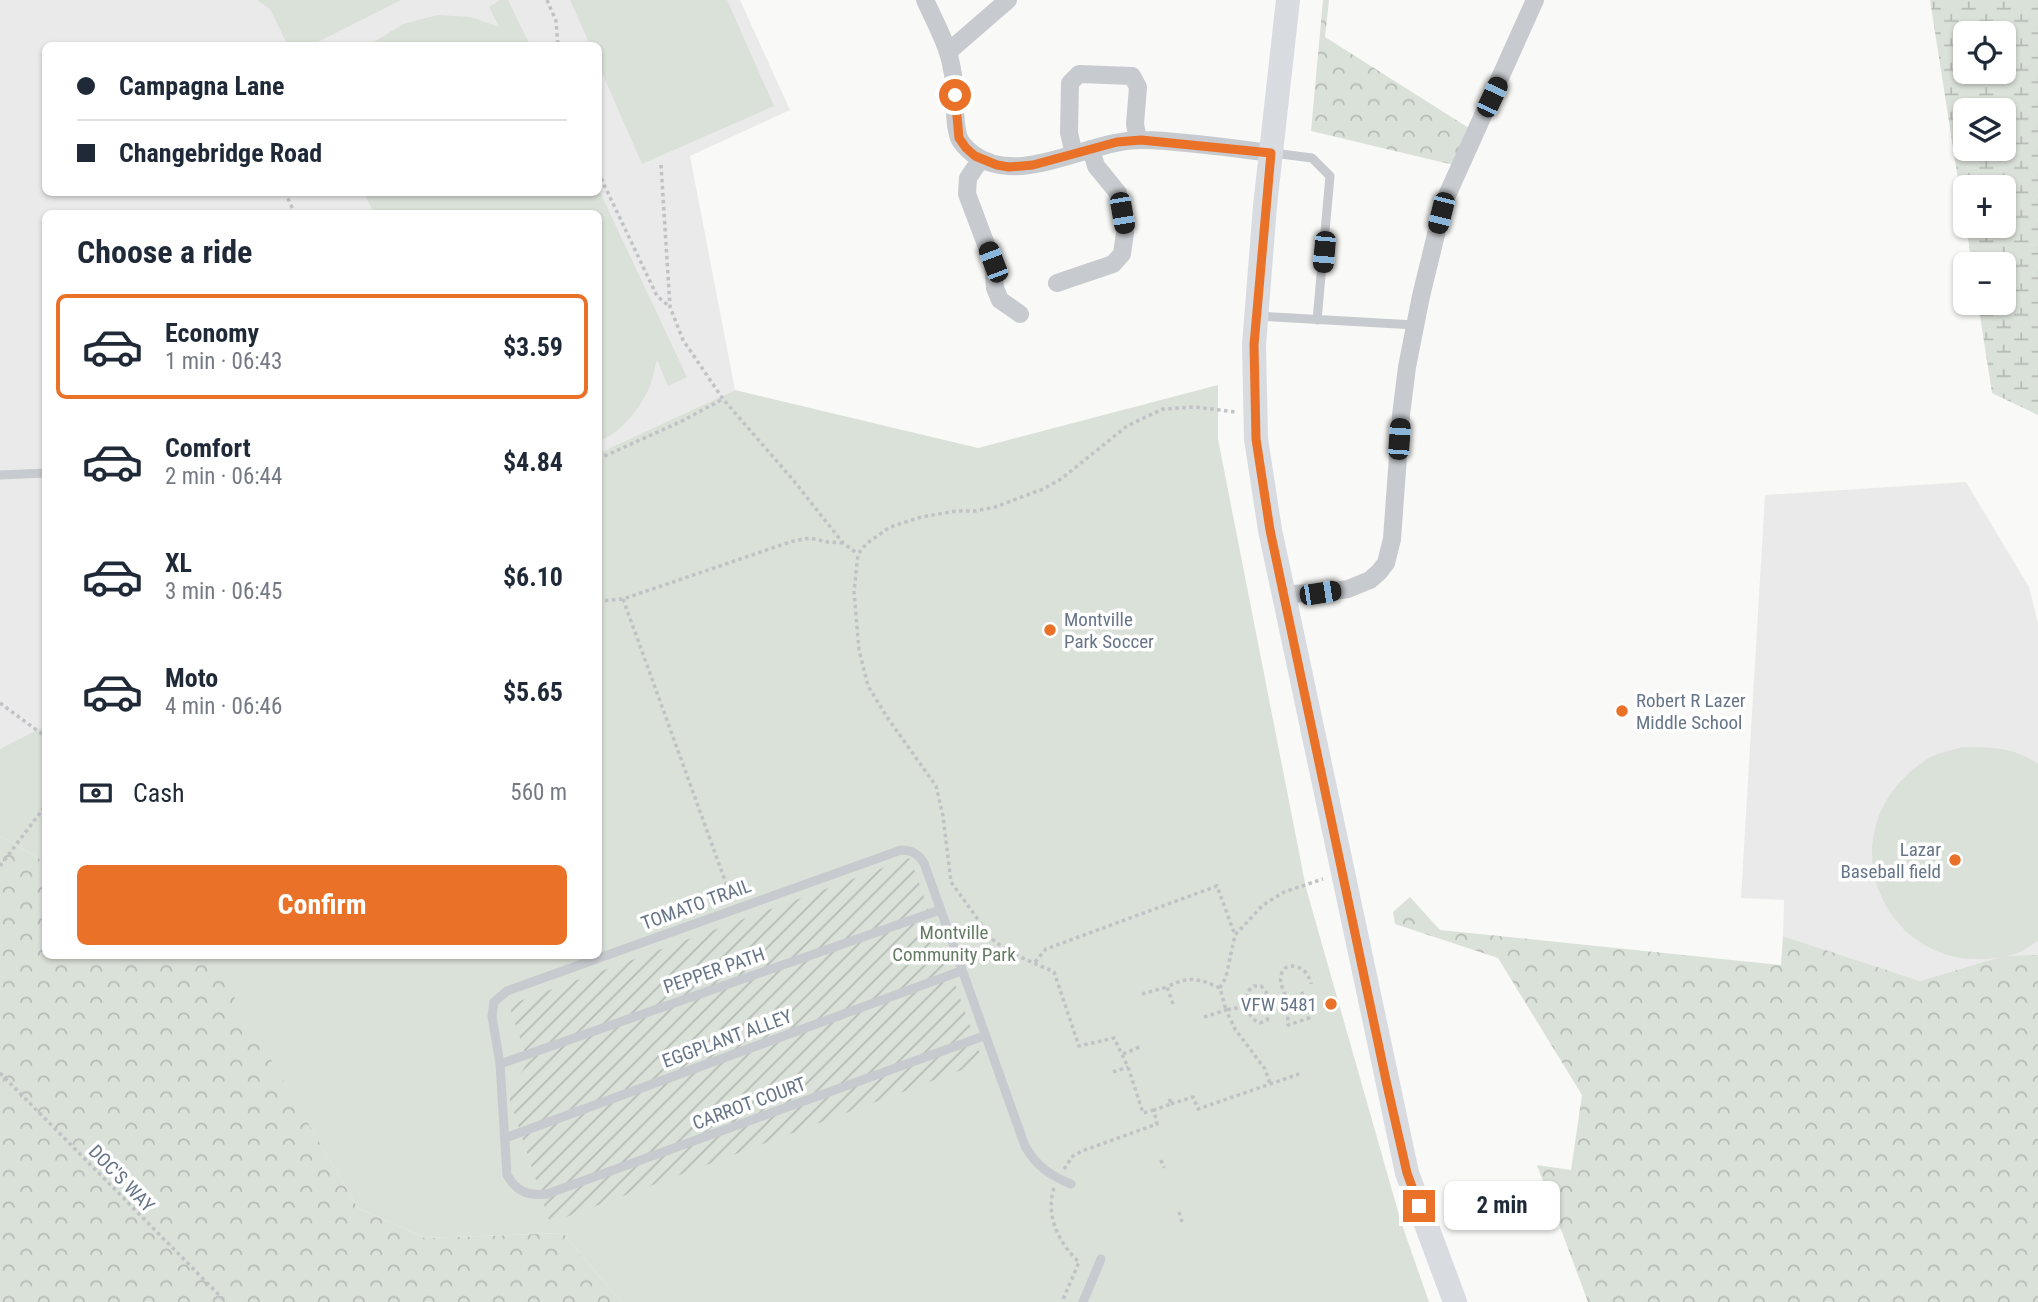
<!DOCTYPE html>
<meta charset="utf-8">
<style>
:root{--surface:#fff;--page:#f2f2f3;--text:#1f2937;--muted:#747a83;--line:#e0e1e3;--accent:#e97228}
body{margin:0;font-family:"Roboto Condensed",sans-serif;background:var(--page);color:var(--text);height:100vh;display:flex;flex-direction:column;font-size:26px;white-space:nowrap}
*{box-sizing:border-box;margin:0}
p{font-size:23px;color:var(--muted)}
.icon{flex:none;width:38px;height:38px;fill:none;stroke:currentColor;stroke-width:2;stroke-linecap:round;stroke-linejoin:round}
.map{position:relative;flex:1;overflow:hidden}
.drawer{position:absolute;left:42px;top:210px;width:560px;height:749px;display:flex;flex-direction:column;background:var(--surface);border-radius:10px;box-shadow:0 2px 5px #0004}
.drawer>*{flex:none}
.guide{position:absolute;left:42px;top:42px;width:560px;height:154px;border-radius:10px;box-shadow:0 2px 5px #0004;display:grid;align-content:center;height:154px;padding:0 35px;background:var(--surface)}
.fabs{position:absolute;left:1953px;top:21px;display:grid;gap:14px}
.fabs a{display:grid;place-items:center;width:63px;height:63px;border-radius:10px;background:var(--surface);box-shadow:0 2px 5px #0004;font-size:35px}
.end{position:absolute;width:32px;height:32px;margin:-16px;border:9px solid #e97228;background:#fff;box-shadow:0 0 0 4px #fff}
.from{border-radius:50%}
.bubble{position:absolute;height:49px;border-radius:10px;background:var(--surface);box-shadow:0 2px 5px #0004;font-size:23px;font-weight:700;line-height:49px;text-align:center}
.car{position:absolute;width:21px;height:42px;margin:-21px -10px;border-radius:9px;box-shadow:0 0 5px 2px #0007;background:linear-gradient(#222 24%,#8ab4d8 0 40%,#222 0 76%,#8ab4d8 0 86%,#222 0)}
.guide b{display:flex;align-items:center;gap:24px;height:66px;font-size:26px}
.guide b+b{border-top:2px solid var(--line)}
.guide i{width:18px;height:18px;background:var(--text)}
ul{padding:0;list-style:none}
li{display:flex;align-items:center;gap:21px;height:105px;margin:0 14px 10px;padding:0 21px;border:4px solid transparent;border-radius:10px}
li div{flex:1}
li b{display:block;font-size:26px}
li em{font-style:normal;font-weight:700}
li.current{border-color:var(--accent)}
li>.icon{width:63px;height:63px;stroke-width:1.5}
h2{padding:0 35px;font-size:32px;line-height:84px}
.pay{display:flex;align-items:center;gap:18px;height:77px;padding:0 35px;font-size:26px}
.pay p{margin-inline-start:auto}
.action{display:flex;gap:14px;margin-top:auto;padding:14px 35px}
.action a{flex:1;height:80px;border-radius:10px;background:var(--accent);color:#fff;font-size:28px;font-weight:700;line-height:80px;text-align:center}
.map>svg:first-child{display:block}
.built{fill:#eaeaea;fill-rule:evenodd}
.forest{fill:url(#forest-crowns)}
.wetland{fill:url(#wetland-marsh);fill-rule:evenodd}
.park{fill:#dae1d8}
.garden{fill:url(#garden-furrows)}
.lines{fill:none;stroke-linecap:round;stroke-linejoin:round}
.path{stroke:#c0c2c5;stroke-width:3.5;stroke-dasharray:3.5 3.5;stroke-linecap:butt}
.service{stroke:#c7cace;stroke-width:9}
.minor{stroke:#c7cace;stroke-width:18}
.secondary{stroke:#d8dbe0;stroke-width:24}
.route{stroke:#e97228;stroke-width:9}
.poi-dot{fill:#e97228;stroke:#fff;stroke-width:2.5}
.labels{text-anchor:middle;stroke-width:7;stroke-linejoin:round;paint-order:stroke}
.poi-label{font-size:19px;fill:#677589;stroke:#fff;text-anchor:start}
.street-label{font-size:19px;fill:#677589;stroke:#fff}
.park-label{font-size:19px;fill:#647a63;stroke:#fff}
</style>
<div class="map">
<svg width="2038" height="1302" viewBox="0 0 2038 1302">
<defs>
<pattern id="forest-crowns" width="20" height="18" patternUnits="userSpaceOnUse" patternTransform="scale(1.75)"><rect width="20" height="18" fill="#dae1d8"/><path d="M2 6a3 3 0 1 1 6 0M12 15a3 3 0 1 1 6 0" fill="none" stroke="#b5bbb5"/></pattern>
<pattern id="wetland-marsh" width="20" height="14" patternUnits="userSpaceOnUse" patternTransform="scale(1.75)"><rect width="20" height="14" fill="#dae1d8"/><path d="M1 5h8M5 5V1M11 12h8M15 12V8" fill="none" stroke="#b5bbb5"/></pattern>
<pattern id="garden-furrows" width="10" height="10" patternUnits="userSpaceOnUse" patternTransform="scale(1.75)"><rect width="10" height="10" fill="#dae1d8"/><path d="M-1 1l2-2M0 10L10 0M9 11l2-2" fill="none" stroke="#b5bbb5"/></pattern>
</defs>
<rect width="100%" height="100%" fill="#f9f9f7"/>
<path class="built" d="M0 0H740L790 110 690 156 735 390 599 453 598 214H46L45 847 0 820ZM46 46H598V192H46Z
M1966 482 2029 587 2038 623V955L2003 956 1920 981 1783 936 1784 900 1741 898 1765 495Z"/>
<path class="forest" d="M1323 0H1329L1325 37 1472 130 1458 166 1311 131Z
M0 836 45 862 46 956H205L213 960 358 1208 425 1238 563 1233 621 1302H0Z
M1410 897 1440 930 1781 965 1783 936 1920 981 2003 956 2038 955V1302H1588L1537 1165 1571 1170 1582 1095 1498 958 1395 924 1393 912Z"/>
<path class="wetland" d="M1930 0H2038V415L1992 393 1978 303H2004V264H1972L1966 226H2004V187H1965V224ZM1965 33H2004V72H1965ZM1965 110H2004V149H1965Z"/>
<path class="park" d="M257 0H401L312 45 288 46 270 9Z
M500 0H508L530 45H372L374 42 403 24 438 15 471 17 499 27 489 7Z
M570 0H727L774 106 642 164 599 66 598 46 590 45Z
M599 190 687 377 668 386 657 360C654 369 653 380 649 388 640 409 620 434 599 441L598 214 374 213 364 193 598 192Z
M1218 385V439L1306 888 1401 1222 1429 1302H621L563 1233 425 1238 358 1208 213 961 205 956H598L599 453 735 390 978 448Z
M45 726V862L0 836V749Z
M1962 747C1989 747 2015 747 2038 764V941C2031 945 2023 952 2014 954 1889 990 1816 832 1926 760 1936 753 1950 751 1962 747Z"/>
<path class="garden" d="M910 858 983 1062 550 1223 508 1094 528 1062 509 1005Z"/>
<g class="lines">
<path class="path" d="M547 0 556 21 558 46
M661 165 670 307 683 340 723 399 794 481 843 543 858 554
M598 172 657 296 670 307
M285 192 295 214
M598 459 682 421 723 399
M623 599 731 897
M598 601 623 599 793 541 810 538 828 542 843 543
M0 703 46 737
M0 866 46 805
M1035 962 1046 949 1217 886 1235 935
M1220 988 1226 977 1235 935 1263 905 1284 892 1323 879
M1304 993 1287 998C1284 992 1279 983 1281 976 1284 959 1308 965 1311 984
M1142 994 1167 987
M1271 1001 1287 998 1288 1025 1309 1018 1308 1005 1314 1004
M1173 1004 1167 987C1189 976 1198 978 1220 988L1226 1010 1247 1006C1249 1014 1252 1020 1260 1023L1267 1020C1273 1007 1271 996 1261 986H1254L1248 991 1247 1006
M1204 1017 1226 1010 1235 1029 1265 1069 1270 1084
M1123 1054 1142 1046
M1113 1072 1128 1067
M0 1073 226 1302
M1171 1104 1193 1097 1198 1109 1299 1074
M1154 1110 1143 1113 1128 1067 1114 1038 1079 1046 1054 972 1009 952 992 939 951 882 943 816 936 786 887 717 868 686 859 650 854 592 858 554 866 544 890 527 921 517 956 511H975L995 507 1043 489 1061 479 1127 426 1163 409 1195 407 1236 412
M1161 1160 1164 1168
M1064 1169 1073 1156 1082 1151 1157 1124 1154 1110 1171 1104 1169 1097
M1054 1188C1045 1216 1059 1243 1079 1262L1062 1302
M1179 1212 1182 1222"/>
<path class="service" d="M1273 153 1312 158 1330 176 1317 320
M1258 316 1415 325
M0 475 46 473
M984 1036 547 1194C528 1196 517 1192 507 1175L500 1064 492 1016 494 1002 507 991 901 850C912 850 918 854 924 863L1025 1146C1036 1166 1051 1176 1071 1184
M500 1064 940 910
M505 1138 961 971
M1083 1302 1101 1259"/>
<path class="minor" d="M925 0C935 22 948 45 952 69 957 91 952 118 959 138 962 145 968 150 973 154 1022 189 1090 138 1144 140 1186 141 1229 148 1271 153
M948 52 1008 0
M1074 154 1069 133 1070 83 1079 74 1132 76 1138 87 1135 124 1138 140
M981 159 968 178 967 194 993 263 995 288 1000 300 1020 314
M1057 283 1113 264 1122 254 1125 233 1118 193 1096 166 1091 149
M1284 594 1320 593 1348 589 1370 580 1379 572 1386 563 1392 539 1401 415 1407 367 1421 296 1444 202 1535 0"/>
<path class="secondary" d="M1288 0 1265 206 1254 345 1256 439 1270 530 1407 1173 1455 1302"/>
</g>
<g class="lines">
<path class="route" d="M955 95 959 138 966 148 975 156 997 165 1009 167 1033 165 1117 142 1141 140 1271 153 1254 345 1256 439 1270 530 1387 1085 1407 1173 1419 1206"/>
</g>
<g class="poi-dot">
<circle cx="1050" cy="630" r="7"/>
<circle cx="1622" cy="711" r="7"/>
<circle cx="1955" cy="860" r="7"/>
<circle cx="1331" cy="1004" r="7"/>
</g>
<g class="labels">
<g class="poi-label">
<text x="1064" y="626">Montville<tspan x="1064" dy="22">Park Soccer</tspan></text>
<text x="1636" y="707">Robert R Lazer<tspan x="1636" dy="22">Middle School</tspan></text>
<text x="1941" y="856" text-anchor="end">Lazar<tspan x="1941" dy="22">Baseball field</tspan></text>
<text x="1317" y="1011" text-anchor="end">VFW 5481</text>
</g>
<g class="street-label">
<text transform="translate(696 904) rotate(-20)" y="7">TOMATO TRAIL</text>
<text transform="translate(714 970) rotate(-19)" y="7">PEPPER PATH</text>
<text transform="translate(727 1038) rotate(-20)" y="7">EGGPLANT ALLEY</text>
<text transform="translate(749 1103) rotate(-20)" y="7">CARROT COURT</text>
<text transform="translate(122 1178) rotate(46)" y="7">DOC'S WAY</text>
</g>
<g class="park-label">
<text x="954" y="939">Montville<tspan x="954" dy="22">Community Park</tspan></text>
</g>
</g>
</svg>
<div class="fabs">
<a><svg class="icon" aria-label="locate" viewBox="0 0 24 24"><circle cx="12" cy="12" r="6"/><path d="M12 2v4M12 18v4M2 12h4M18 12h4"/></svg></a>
<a><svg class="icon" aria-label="layers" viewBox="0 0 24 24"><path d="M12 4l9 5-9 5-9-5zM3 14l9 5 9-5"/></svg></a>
<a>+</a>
<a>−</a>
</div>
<i class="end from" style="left:955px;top:95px"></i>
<i class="end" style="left:1419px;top:1206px"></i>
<div class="bubble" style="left:1444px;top:1181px;width:116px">2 min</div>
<i class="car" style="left:1492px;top:97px;rotate:25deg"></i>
<i class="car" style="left:1122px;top:213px;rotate:170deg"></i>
<i class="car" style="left:1441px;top:213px;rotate:194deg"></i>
<i class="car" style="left:1324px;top:252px;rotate:185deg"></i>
<i class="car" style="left:993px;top:262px;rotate:339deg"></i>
<i class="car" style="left:1399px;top:439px;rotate:4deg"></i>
<i class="car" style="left:1320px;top:593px;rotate:81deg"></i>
<div class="guide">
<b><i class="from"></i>Campagna Lane</b>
<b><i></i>Changebridge Road</b>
</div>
<section class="drawer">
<h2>Choose a ride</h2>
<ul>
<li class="current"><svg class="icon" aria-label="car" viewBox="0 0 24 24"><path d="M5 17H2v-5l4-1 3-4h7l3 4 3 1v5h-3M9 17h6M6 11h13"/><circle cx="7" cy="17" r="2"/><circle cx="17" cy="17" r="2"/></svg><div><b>Economy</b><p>1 min · 06:43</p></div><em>$3.59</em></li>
<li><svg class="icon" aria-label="car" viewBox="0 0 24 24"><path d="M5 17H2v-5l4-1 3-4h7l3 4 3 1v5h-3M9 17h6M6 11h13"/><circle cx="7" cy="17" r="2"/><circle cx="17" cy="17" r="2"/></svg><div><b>Comfort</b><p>2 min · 06:44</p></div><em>$4.84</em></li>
<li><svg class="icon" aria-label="car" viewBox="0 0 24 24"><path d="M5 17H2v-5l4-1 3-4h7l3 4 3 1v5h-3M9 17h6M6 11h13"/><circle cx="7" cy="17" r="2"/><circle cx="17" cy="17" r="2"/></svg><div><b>XL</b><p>3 min · 06:45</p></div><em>$6.10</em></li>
<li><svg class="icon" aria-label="car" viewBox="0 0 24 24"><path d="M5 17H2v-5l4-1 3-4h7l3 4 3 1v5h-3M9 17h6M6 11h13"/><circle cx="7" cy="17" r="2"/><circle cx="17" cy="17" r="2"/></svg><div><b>Moto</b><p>4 min · 06:46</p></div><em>$5.65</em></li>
</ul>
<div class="pay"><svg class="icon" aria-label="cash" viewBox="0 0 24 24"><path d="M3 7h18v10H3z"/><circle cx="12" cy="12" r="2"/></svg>Cash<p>560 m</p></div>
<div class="action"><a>Confirm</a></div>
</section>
</div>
